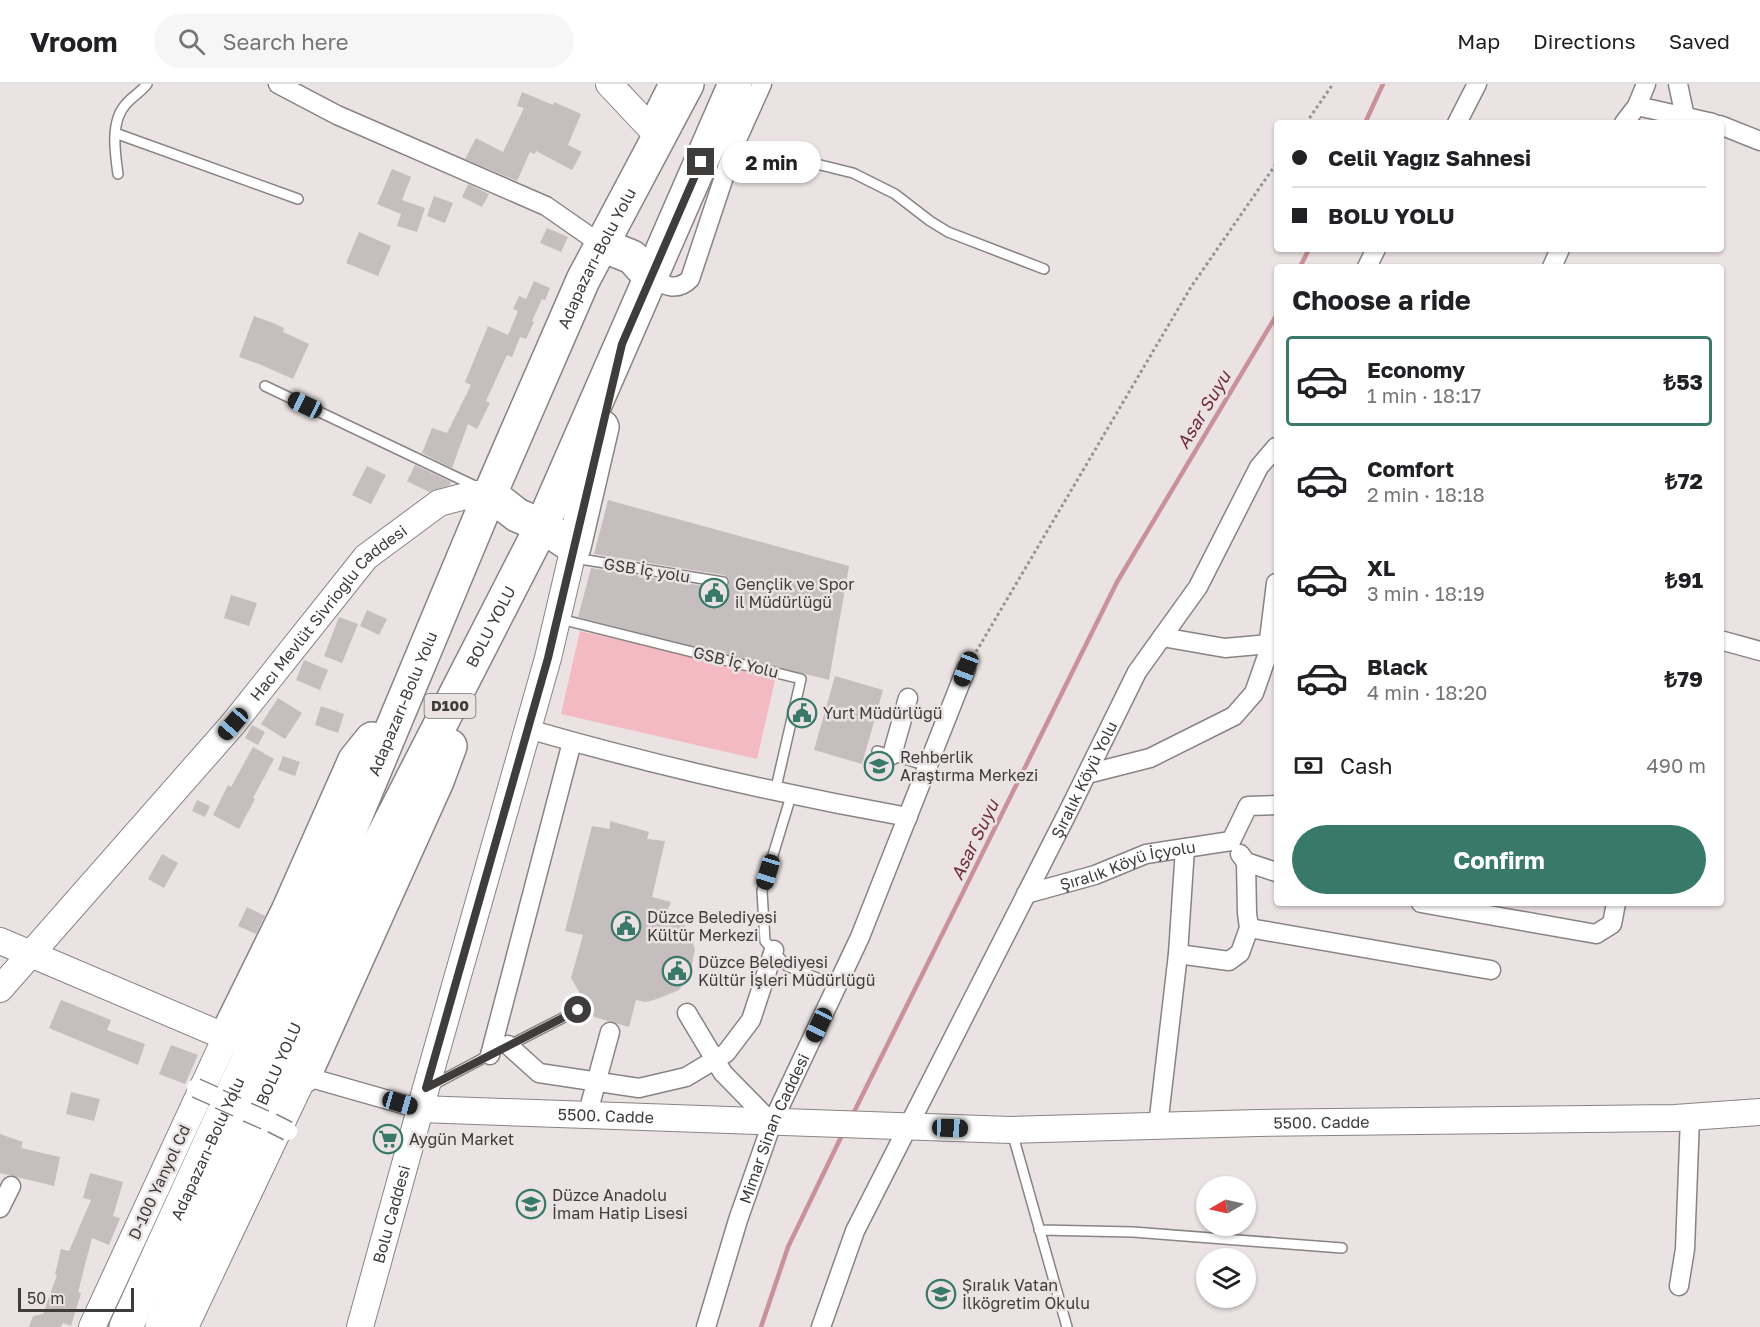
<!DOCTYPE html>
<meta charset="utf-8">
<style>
:root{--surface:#fff;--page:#f6f6f6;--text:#202124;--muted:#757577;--line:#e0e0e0;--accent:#387969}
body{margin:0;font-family:"Golos Text",sans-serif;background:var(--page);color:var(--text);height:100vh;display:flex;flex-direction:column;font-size:22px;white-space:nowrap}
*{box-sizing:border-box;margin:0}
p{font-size:20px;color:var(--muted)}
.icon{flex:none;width:33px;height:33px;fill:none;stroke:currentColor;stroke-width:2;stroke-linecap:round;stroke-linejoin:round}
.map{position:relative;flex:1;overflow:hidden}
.panel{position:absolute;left:1274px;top:180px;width:450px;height:642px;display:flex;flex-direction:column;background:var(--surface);border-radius:6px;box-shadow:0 2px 4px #0004}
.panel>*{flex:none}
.banner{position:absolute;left:1274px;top:36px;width:450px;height:132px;border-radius:6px;box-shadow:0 2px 4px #0004;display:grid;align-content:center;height:132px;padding:0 18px;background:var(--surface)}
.needle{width:39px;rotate:261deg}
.fabs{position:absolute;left:1196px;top:1092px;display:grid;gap:12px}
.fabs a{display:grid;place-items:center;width:60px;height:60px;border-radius:50%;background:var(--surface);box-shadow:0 2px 4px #0004;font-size:30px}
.scale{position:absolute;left:18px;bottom:15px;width:116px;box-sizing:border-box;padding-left:6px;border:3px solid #3f3c3c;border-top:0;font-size:16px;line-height:21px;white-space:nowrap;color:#3f3c3c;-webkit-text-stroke:4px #ebe2e3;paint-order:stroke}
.end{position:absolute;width:27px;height:27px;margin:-14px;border:8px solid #3f3c3c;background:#fff;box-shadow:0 0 0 3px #fff}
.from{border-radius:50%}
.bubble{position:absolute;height:42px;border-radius:21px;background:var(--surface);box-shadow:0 2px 4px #0004;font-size:20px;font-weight:700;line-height:42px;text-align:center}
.car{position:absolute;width:18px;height:36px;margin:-18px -9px;border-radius:8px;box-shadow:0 0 4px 2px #0007;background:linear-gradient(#222 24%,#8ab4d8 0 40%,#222 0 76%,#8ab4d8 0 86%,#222 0)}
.banner b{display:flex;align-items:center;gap:21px;height:57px;font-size:22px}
.banner b+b{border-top:2px solid var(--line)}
.banner i{width:15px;height:15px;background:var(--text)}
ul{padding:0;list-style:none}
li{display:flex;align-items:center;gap:18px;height:90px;margin:0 12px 9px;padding:0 6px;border:3px solid transparent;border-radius:6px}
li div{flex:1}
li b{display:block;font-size:22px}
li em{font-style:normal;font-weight:700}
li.on{border-color:var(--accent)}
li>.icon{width:54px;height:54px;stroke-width:1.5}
h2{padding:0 18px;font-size:27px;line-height:72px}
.pay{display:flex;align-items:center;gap:15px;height:66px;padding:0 18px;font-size:22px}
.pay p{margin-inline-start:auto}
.cta{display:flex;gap:12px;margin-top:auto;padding:12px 18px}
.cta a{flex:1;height:69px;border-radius:36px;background:var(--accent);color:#fff;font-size:24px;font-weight:700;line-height:69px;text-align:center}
header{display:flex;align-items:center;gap:36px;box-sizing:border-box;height:84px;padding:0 30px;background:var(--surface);border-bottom:2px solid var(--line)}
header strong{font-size:28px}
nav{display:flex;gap:33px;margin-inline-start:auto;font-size:21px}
.search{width:420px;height:54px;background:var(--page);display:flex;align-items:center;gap:15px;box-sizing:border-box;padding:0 21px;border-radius:33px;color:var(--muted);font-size:22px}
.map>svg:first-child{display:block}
.green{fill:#f3bac2}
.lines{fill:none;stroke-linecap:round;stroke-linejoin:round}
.stream{stroke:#ca919a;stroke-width:4.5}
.building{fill:#c5bdbe}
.lane-casing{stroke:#8a8383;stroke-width:12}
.street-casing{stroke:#8a8383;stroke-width:21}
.secondary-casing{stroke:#8a8383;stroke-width:28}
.highway-casing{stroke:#8a8383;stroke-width:36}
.path{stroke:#999393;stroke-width:3;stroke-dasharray:3 3;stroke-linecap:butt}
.lane{stroke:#fff;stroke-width:9}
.street{stroke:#fff;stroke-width:18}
.secondary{stroke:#fff;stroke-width:26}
.highway{stroke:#fff;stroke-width:33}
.street-bridge-casing{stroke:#8a8383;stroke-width:21;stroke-linecap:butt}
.street-bridge{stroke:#fff;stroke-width:18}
.route{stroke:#3f3c3c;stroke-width:8}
.labels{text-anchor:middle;stroke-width:5;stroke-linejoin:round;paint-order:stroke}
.shield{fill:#ebe2e3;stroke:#736e6e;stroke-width:1.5}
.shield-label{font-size:15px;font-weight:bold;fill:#3f3c3c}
.street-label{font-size:16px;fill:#3f3c3c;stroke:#ebe2e3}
.poi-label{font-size:16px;fill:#3f3c3c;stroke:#ebe2e3;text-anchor:start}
.water-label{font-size:18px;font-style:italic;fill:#742e3d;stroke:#ebe2e3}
</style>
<header>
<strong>Vroom</strong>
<div class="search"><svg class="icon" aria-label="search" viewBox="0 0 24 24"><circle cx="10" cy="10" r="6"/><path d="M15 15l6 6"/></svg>Search here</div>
<nav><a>Map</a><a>Directions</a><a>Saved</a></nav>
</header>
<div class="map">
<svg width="1760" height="1243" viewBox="0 0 1760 1243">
<rect width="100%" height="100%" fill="#ebe2e3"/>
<path class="green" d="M580 547 776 592 757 675 561 630Z"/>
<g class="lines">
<path class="stream" d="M1365 39 1383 0
M1300 183 1309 165
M852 1032 1117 498 1276 232
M761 1243 788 1163 844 1047"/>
</g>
<path class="building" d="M522 8 553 21 554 18 581 30 568 61 582 68 572 86 536 67 535 70 530 68 517 97 465 75 476 54 503 68 524 24 517 22Z
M392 85 411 93 402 116 425 124 417 148 397 142 401 130 377 120Z
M468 100 489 110 482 123 462 113Z
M434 112 453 119 445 139 427 132Z
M547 144 568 153 561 168 540 159Z
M359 148 391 162 378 192 346 179Z
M534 197 550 204 545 216 542 215 532 237 534 238 526 255 520 253 512 273 507 271 486 317 490 319 477 345 468 340 452 384 422 369 432 344 447 349 471 301 465 298 488 242 508 251 518 227 513 225 519 212 526 215Z
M254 232 273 239 284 244 283 248 309 260 293 295 259 280 239 273Z
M415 381 451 398 450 401 429 408 407 397Z
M367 382 386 391 371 420 352 411Z
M608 416 849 482 829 596 578 533 591 484 722 505 726 504 729 500V495L724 491 594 470Z
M231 511 257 519 249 542 224 534Z
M367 526 387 535 379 551 360 542Z
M339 533 358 540 342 579 324 572Z
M304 576 328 586 320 606 296 596Z
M835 592 883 606 862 680 814 666Z
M278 614 302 629 285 655 261 640Z
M321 622 344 630 338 649 315 641Z
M252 641 265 648 258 661 245 654Z
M253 663 274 675 253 714 255 715 239 745 213 731 228 701 231 703Z
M283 672 300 678 295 692 278 686Z
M197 716 210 722 205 733 192 727Z
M610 737 649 748 647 755 665 757 652 813 671 818 667 827 682 837 690 850 695 865 690 891 679 906 657 915 646 918 636 916 629 943 594 933 571 894 583 851 565 847 592 742 610 745Z
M162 770 178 779 164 804 148 795Z
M247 823 265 832 256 850 238 842Z
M61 916 111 936 107 946 145 960 138 981 49 944Z
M171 961 198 971 185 1000 159 990Z
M71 1008 100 1015 94 1037 66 1030Z
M0 1050 23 1058 21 1064 60 1073 54 1102 0 1089Z
M90 1089 123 1098 113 1132 120 1134 109 1161 92 1154 78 1208 81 1209 71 1242 63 1239 61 1243H29L33 1232 43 1230 57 1191 55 1190 61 1165 69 1167 91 1116 83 1114Z"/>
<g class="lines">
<g class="lane-casing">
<path id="lane" d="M115 49 298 115
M735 60 853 89 895 110 930 137 948 148 1044 185
M118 90C115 69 110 37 126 20 133 12 141 8 147 0
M265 302 477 403
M574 474 723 498
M560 535 801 595 775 708
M877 667 928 682
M791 712 762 807 765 857 787 882 837 902
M508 962 578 926
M431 1002 493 969
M1012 1048 1067 1243
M1039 1146 1133 1148 1342 1164"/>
</g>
<g class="street-casing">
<g id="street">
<path d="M278 0 337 31 546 122 602 161"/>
<path d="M1678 0 1685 33"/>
<path d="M1637 22 1713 39"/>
<path d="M650 36 668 0"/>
<path d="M1457 39 1477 0"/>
<path d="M1624 39 1637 22 1646 0"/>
<path d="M1720 41 1760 57"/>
<path d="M1367 183 1376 165"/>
<path d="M1552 183 1560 165"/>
<path d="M651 194C665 202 677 208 690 195L735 60 762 0"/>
<path d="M1162 553 1225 564 1269 560"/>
<path d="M1720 556 1760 567"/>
<path d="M528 645C653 681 780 710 908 733"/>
<path d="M892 671 908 614"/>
<path d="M1087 690 1150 674 1234 632 1254 609 1267 572 1276 499"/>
<path d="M1231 757 1248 722 1276 721"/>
<path d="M1240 770 1246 778 1276 788"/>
<path id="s1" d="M1026 810 1095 791 1146 770 1231 757"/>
<path d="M1421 819 1596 850 1612 840 1616 819"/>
<path d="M1249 844 1491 886"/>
<path d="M1178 870 1229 877 1240 869 1249 844 1247 829 1246 778"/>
<path d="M687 929 723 989 772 1039"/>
<path d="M508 961 539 989 639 1004 686 993 726 969 751 936 774 866"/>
<path d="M490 971 572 658"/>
<path d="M304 992 420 1025"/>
<path d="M587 1032 610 948"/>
<path d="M1158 1042 1178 870 1185 764"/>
<path d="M0 1124 11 1102"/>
<path d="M1679 1202 1685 1165 1690 1033"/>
<path id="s2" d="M706 1243 738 1136 772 1039 860 853 966 585"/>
<path id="s3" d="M821 1243 855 1147 1068 728 1137 588 1198 503 1259 383 1276 363"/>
</g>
</g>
<g class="secondary-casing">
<g id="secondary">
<path d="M609 0 658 52"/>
<path d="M0 857 226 953 92 1243"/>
<path id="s4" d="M0 905 233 640 366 473 439 419 473 410H490"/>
<path id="s5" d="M420 1025 1011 1046 1258 1039 1675 1034 1760 1028"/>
<path d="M185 1243 304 992"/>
<path id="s6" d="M360 1243 426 1004 548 574 574 463"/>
</g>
</g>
<g class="highway-casing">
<g id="highway">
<path d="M602 161 632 173 651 194"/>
<path d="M490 410 517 431 542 442 574 463 602 343"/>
<path d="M226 953 288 827 355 676 372 655"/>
<path d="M304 992 437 697 450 662"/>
<path id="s7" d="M126 1243 318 822 490 410 583 196 687 0"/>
<path id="s8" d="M162 1243 353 811 542 442 735 0"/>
</g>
</g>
<path class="path" d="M1306 39 1333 0
M973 573 1191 203 1276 80"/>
<use href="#lane" class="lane"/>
<use href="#street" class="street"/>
<use href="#secondary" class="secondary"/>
<use href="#highway" class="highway"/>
<g class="street-bridge-casing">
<path id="street-bridge" d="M196 1004 214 1012
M219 1015 237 1023
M247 1028 265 1036
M272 1039 288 1047"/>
</g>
<use href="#street-bridge" class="street-bridge"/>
</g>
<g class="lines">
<path class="route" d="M578 926 426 1004 548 574 622 260 701 78"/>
</g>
<defs>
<g id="civic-ring" transform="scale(1.5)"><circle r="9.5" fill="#ebe2e3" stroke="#387969" stroke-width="1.5"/><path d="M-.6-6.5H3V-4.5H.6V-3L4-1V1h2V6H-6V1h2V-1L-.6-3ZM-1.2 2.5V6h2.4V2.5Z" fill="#387969"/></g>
<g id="school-ring" transform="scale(1.5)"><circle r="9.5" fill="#ebe2e3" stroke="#387969" stroke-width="1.5"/><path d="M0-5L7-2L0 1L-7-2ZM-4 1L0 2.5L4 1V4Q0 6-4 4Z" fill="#387969"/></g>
<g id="supermarket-ring" transform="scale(1.5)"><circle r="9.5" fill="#ebe2e3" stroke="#387969" stroke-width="1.5"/><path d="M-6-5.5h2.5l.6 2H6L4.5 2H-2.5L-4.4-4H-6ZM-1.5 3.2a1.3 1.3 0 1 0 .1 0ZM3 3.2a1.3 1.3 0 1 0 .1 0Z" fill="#387969"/></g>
</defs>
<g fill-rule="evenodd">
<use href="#civic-ring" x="714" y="509"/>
<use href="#civic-ring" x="802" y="629"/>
<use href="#school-ring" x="879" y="682"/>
<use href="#civic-ring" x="626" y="842"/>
<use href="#civic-ring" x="677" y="887"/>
<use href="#supermarket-ring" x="388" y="1055"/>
<use href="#school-ring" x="531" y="1120"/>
<use href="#school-ring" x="941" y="1210"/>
</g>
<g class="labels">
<rect class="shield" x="424.5" y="610" width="51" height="24" rx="4.5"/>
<g class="shield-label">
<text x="450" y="627">D100</text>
</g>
<g class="street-label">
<text dy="6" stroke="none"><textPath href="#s7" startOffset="1168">Adapazarı-Bolu Yolu</textPath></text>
<text transform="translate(647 486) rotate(9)" y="6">GSB İç yolu</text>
<text dy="6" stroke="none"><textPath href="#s4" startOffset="500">Hacı Mevlüt Sivrioğlu Caddesi</textPath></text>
<text dy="6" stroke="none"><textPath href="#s8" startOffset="774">BOLU YOLU</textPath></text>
<text transform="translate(736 578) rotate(14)" y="6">GSB İç Yolu</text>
<text dy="6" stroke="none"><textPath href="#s7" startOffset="682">Adapazarı-Bolu Yolu</textPath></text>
<text dy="6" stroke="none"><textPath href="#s3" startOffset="608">Şıralık Köyü Yolu</textPath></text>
<text dy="6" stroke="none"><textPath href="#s1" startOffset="106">Şıralık Köyü İçyolu</textPath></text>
<text dy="6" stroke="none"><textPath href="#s8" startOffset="288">BOLU YOLU</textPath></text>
<text dy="6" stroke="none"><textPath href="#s5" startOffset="186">5500. Cadde</textPath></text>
<text dy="6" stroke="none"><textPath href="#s5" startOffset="902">5500. Cadde</textPath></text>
<text dy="6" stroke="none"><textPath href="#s2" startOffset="210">Mimar Sinan Caddesi</textPath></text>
<text dy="6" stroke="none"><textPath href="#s7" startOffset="196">Adapazarı-Bolu Yolu</textPath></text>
<text transform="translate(159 1098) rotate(-65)" y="6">D-100 Yanyol Cd</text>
<text dy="6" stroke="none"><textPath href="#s6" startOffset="117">Bolu Caddesi</textPath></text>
</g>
<g class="poi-label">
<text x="735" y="506">Gençlik ve Spor<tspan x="735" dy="18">il Müdürlüğü</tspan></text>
<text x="823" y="635">Yurt Müdürlüğü</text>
<text x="900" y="679">Rehberlik<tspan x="900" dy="18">Araştırma Merkezi</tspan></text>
<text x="647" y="839">Düzce Belediyesi<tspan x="647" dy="18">Kültür Merkezi</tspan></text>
<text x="698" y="884">Düzce Belediyesi<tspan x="698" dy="18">Kültür İşleri Müdürlüğü</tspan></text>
<text x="409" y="1061">Aygün Market</text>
<text x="552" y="1117">Düzce Anadolu<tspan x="552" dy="18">İmam Hatip Lisesi</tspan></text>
<text x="962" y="1207">Şıralık Vatan<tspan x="962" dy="18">İlköğretim Okulu</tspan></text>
</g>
<g class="water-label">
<text transform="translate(1204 326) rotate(-59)" y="6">Asar Suyu</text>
<text transform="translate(975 756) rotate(-64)" y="6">Asar Suyu</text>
</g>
</g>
</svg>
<div class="fabs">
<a><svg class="needle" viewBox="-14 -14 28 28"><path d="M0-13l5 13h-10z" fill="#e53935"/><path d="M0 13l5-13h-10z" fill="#757577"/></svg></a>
<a><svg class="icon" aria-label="layers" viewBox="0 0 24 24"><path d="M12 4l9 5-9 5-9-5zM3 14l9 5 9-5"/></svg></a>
</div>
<div class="scale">50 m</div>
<i class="end from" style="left:578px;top:926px"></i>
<i class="end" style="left:701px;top:78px"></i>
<div class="bubble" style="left:722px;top:57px;width:99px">2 min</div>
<i class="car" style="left:305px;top:321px;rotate:295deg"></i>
<i class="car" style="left:966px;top:585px;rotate:201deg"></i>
<i class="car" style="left:233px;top:640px;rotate:221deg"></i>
<i class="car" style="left:768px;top:788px;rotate:197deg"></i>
<i class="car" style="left:819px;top:941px;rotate:205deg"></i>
<i class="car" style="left:400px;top:1019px;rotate:106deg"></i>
<i class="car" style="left:950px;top:1044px;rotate:92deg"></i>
<div class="banner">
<b><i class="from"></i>Celil Yağız Sahnesi</b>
<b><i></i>BOLU YOLU</b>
</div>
<section class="panel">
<h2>Choose a ride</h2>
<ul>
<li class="on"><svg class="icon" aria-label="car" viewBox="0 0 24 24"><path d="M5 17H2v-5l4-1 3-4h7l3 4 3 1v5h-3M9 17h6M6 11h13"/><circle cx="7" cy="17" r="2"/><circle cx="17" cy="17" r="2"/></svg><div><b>Economy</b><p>1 min · 18:17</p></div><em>₺53</em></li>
<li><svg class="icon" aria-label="car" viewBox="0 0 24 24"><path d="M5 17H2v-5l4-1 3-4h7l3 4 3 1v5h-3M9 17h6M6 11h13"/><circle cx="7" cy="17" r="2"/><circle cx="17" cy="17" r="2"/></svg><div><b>Comfort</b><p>2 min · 18:18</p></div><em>₺72</em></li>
<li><svg class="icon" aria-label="car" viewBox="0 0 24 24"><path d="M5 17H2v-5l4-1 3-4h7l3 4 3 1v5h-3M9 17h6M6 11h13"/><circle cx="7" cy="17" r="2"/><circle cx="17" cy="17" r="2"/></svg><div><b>XL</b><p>3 min · 18:19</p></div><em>₺91</em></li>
<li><svg class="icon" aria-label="car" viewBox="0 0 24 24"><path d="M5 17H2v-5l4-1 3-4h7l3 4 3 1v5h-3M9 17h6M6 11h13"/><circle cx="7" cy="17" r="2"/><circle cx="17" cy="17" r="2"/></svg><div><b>Black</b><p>4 min · 18:20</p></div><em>₺79</em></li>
</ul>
<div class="pay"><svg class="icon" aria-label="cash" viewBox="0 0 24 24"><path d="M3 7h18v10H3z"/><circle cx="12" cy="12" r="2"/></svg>Cash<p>490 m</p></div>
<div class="cta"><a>Confirm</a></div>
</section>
</div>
